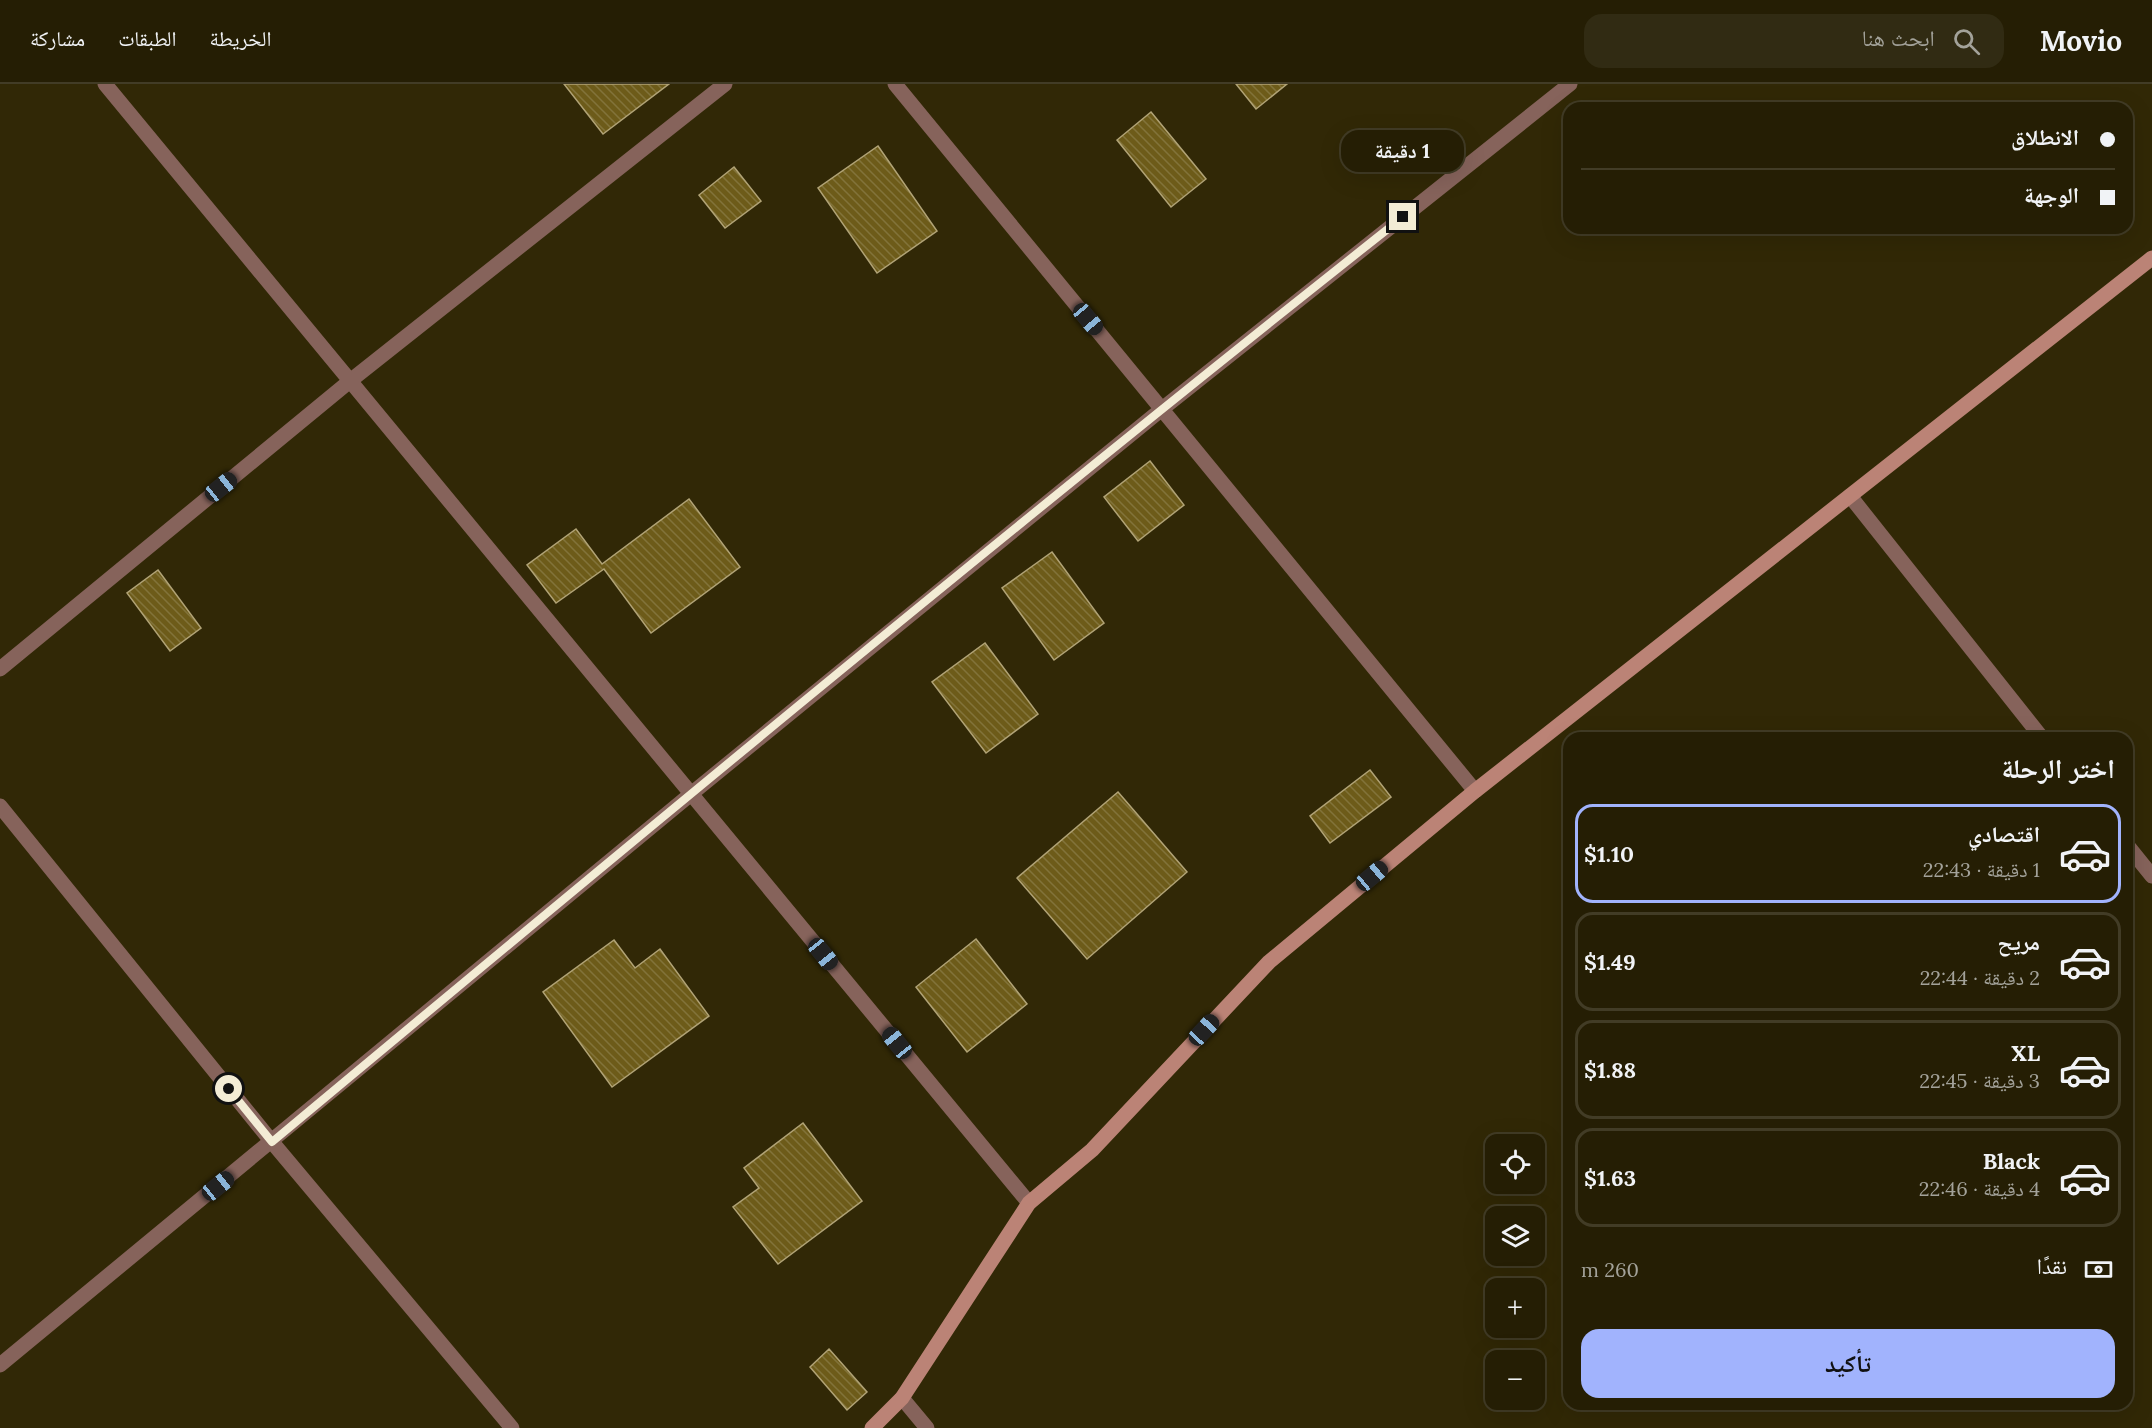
<!DOCTYPE html>
<html lang="ar">
<meta charset="utf-8">
<style>
:root{--surface:#251e04;--page:#312b13;--text:#f1f3f6;--muted:#a3a29a;--line:#423c26;--accent:#a1b3fd}
body{margin:0;font-family:Lora,"Noto Naskh Arabic",serif;background:var(--page);color:var(--text);direction:rtl;height:100vh;display:flex;flex-direction:column;font-size:22px;white-space:nowrap}
*{box-sizing:border-box;margin:0}
p{font-size:20px;color:var(--muted)}
.icon{flex:none;width:33px;height:33px;fill:none;stroke:currentColor;stroke-width:2;stroke-linecap:round;stroke-linejoin:round}
.map{position:relative;flex:1;overflow:hidden;direction:ltr}
.sheet{position:absolute;left:1563px;top:648px;width:570px;height:678px;display:flex;flex-direction:column;background:var(--surface);border-radius:18px;box-shadow:0 6px 24px #0002,0 0 0 2px var(--line);direction:rtl}
.sheet>*{flex:none}
.banner{position:absolute;left:1563px;top:18px;width:570px;height:132px;border-radius:18px;box-shadow:0 6px 24px #0002,0 0 0 2px var(--line);direction:rtl;display:grid;align-content:center;height:132px;padding:0 18px;background:var(--surface)}
.tools{position:absolute;left:1485px;top:1050px;display:grid;gap:12px}
.tools a{display:grid;place-items:center;width:60px;height:60px;border-radius:12px;background:var(--surface);box-shadow:0 6px 24px #0002,0 0 0 2px var(--line);font-size:30px}
.end{position:absolute;width:27px;height:27px;margin:-14px;border:8px solid #f3ecd5;background:#111;box-shadow:0 0 0 3px #111}
.from{border-radius:50%}
.bubble{position:absolute;height:42px;border-radius:18px;background:var(--surface);box-shadow:0 6px 24px #0002,0 0 0 2px var(--line);font-size:20px;font-weight:800;line-height:42px;text-align:center;direction:rtl}
.car{position:absolute;width:18px;height:36px;margin:-18px -9px;border-radius:8px;box-shadow:0 0 4px 2px #0007;background:linear-gradient(#222 24%,#8ab4d8 0 40%,#222 0 76%,#8ab4d8 0 86%,#222 0)}
.banner b{display:flex;align-items:center;gap:21px;height:57px;font-size:22px}
.banner b+b{border-top:2px solid var(--line)}
.banner i{width:15px;height:15px;background:var(--text)}
ul{padding:0;list-style:none}
li{display:flex;align-items:center;gap:18px;height:99px;margin:0 12px 9px;padding:0 6px;border:3px solid var(--line);border-radius:18px}
li div{flex:1}
li b{display:block;font-size:22px}
li em{font-style:normal;font-weight:800}
li.on{border-color:var(--accent)}
li>.icon{width:54px;height:54px;stroke-width:1.5}
h2{padding:0 18px;font-size:27px;line-height:72px}
.pay{display:flex;align-items:center;gap:15px;height:66px;padding:0 18px;font-size:22px}
.pay p{margin-inline-start:auto}
.cta{display:flex;gap:12px;margin-top:auto;padding:12px 18px}
.cta a{flex:1;height:69px;border-radius:18px;background:var(--accent);color:#111;font-size:24px;font-weight:800;line-height:69px;text-align:center}
header{display:flex;align-items:center;gap:36px;box-sizing:border-box;height:84px;padding:0 30px;background:var(--surface);border-bottom:2px solid var(--line)}
header strong{font-size:28px}
nav{display:flex;gap:33px;margin-inline-start:auto;font-size:21px}
.search{width:420px;height:54px;background:var(--page);display:flex;align-items:center;gap:15px;box-sizing:border-box;padding:0 21px;border-radius:18px;color:var(--muted);font-size:22px}
.map>svg:first-child{display:block}
.building{fill:url(#building-back-hatch);stroke:#b1a376;stroke-width:1.5}
.lines{fill:none;stroke-linecap:round;stroke-linejoin:round}
.lane{stroke:#86635b;stroke-width:15}
.street{stroke:#86635b;stroke-width:15}
.secondary{stroke:#bb8376;stroke-width:15}
.route{stroke:#f3ecd5;stroke-width:8}
</style>
<header>
<strong>Movio</strong>
<div class="search"><svg class="icon" aria-label="search" viewBox="0 0 24 24"><circle cx="10" cy="10" r="6"/><path d="M15 15l6 6"/></svg>ابحث هنا</div>
<nav><a>الخريطة</a><a>الطبقات</a><a>مشاركة</a></nav>
</header>
<div class="map">
<svg width="2152" height="1344" viewBox="0 0 2152 1344">
<defs>
<pattern id="building-back-hatch" width="6" height="6" patternUnits="userSpaceOnUse" patternTransform="scale(1.5)"><rect width="6" height="6" fill="#6d5b19"/><path d="M-1 5l2 2M0 0l6 6M5-1l2 2" fill="none" stroke="#82733a"/></pattern>
</defs>
<rect width="100%" height="100%" fill="#312806"/>
<path class="building" d="M564 0H669L603 50Z
M1236 0H1287L1256 25Z
M1151 28 1206 95 1171 123 1117 56Z
M878 62 937 147 877 189 818 104Z
M734 83 761 117 725 144 699 111Z
M1150 377 1184 421 1138 457 1104 413Z
M689 415 740 483 651 549 604 485 556 519 527 481 576 445 602 480Z
M1052 468 1104 539 1054 576 1002 504Z
M158 486 201 544 170 567 127 509Z
M985 559 1038 630 986 669 932 598Z
M1370 686 1391 713 1330 759 1310 732Z
M1118 708 1187 788 1087 875 1017 794Z
M976 855 1027 920 967 968 916 903Z
M614 856 635 884 660 865 709 932 612 1003 543 908Z
M803 1039 862 1117 778 1180 733 1123 759 1104 744 1084Z
M829 1265 867 1308 847 1326 810 1283Z"/>
<g class="lines">
<path class="lane" d="M1850 412 2042 654
M2127 761 2152 792"/>
<path class="street" d="M105 0 1029 1119
M895 0 1475 707
M0 585 350 297 725 0
M0 722 272 1058 512 1344
M0 1281 691 710 1162 325 1570 0
M902 1314 927 1344"/>
<path class="secondary" d="M872 1344 902 1314 1029 1119 1092 1066 1269 878 1475 707 2152 174"/>
</g>
<g class="lines">
<path class="route" d="M229 1005 272 1058C646 746 1021 435 1403 133"/>
</g>
</svg>
<div class="tools">
<a><svg class="icon" aria-label="locate" viewBox="0 0 24 24"><circle cx="12" cy="12" r="6"/><path d="M12 2v4M12 18v4M2 12h4M18 12h4"/></svg></a>
<a><svg class="icon" aria-label="layers" viewBox="0 0 24 24"><path d="M12 4l9 5-9 5-9-5zM3 14l9 5 9-5"/></svg></a>
<a>+</a>
<a>−</a>
</div>
<i class="end from" style="left:229px;top:1005px"></i>
<i class="end" style="left:1403px;top:133px"></i>
<div class="bubble" style="left:1341px;top:46px;width:123px">1 دقيقة</div>
<i class="car" style="left:1088px;top:235px;rotate:140deg"></i>
<i class="car" style="left:221px;top:403px;rotate:51deg"></i>
<i class="car" style="left:1372px;top:792px;rotate:50deg"></i>
<i class="car" style="left:823px;top:870px;rotate:141deg"></i>
<i class="car" style="left:1204px;top:946px;rotate:43deg"></i>
<i class="car" style="left:897px;top:959px;rotate:321deg"></i>
<i class="car" style="left:218px;top:1102px;rotate:51deg"></i>
<div class="banner">
<b><i class="from"></i>الانطلاق</b>
<b><i></i>الوجهة</b>
</div>
<section class="sheet">
<h2>اختر الرحلة</h2>
<ul>
<li class="on"><svg class="icon" aria-label="car" viewBox="0 0 24 24"><path d="M5 17H2v-5l4-1 3-4h7l3 4 3 1v5h-3M9 17h6M6 11h13"/><circle cx="7" cy="17" r="2"/><circle cx="17" cy="17" r="2"/></svg><div><b>اقتصادي</b><p>1 دقيقة · 22:43</p></div><em>$1.10</em></li>
<li><svg class="icon" aria-label="car" viewBox="0 0 24 24"><path d="M5 17H2v-5l4-1 3-4h7l3 4 3 1v5h-3M9 17h6M6 11h13"/><circle cx="7" cy="17" r="2"/><circle cx="17" cy="17" r="2"/></svg><div><b>مريح</b><p>2 دقيقة · 22:44</p></div><em>$1.49</em></li>
<li><svg class="icon" aria-label="car" viewBox="0 0 24 24"><path d="M5 17H2v-5l4-1 3-4h7l3 4 3 1v5h-3M9 17h6M6 11h13"/><circle cx="7" cy="17" r="2"/><circle cx="17" cy="17" r="2"/></svg><div><b>XL</b><p>3 دقيقة · 22:45</p></div><em>$1.88</em></li>
<li><svg class="icon" aria-label="car" viewBox="0 0 24 24"><path d="M5 17H2v-5l4-1 3-4h7l3 4 3 1v5h-3M9 17h6M6 11h13"/><circle cx="7" cy="17" r="2"/><circle cx="17" cy="17" r="2"/></svg><div><b>Black</b><p>4 دقيقة · 22:46</p></div><em>$1.63</em></li>
</ul>
<div class="pay"><svg class="icon" aria-label="cash" viewBox="0 0 24 24"><path d="M3 7h18v10H3z"/><circle cx="12" cy="12" r="2"/></svg>نقدًا<p>260 m</p></div>
<div class="cta"><a>تأكيد</a></div>
</section>
</div>
